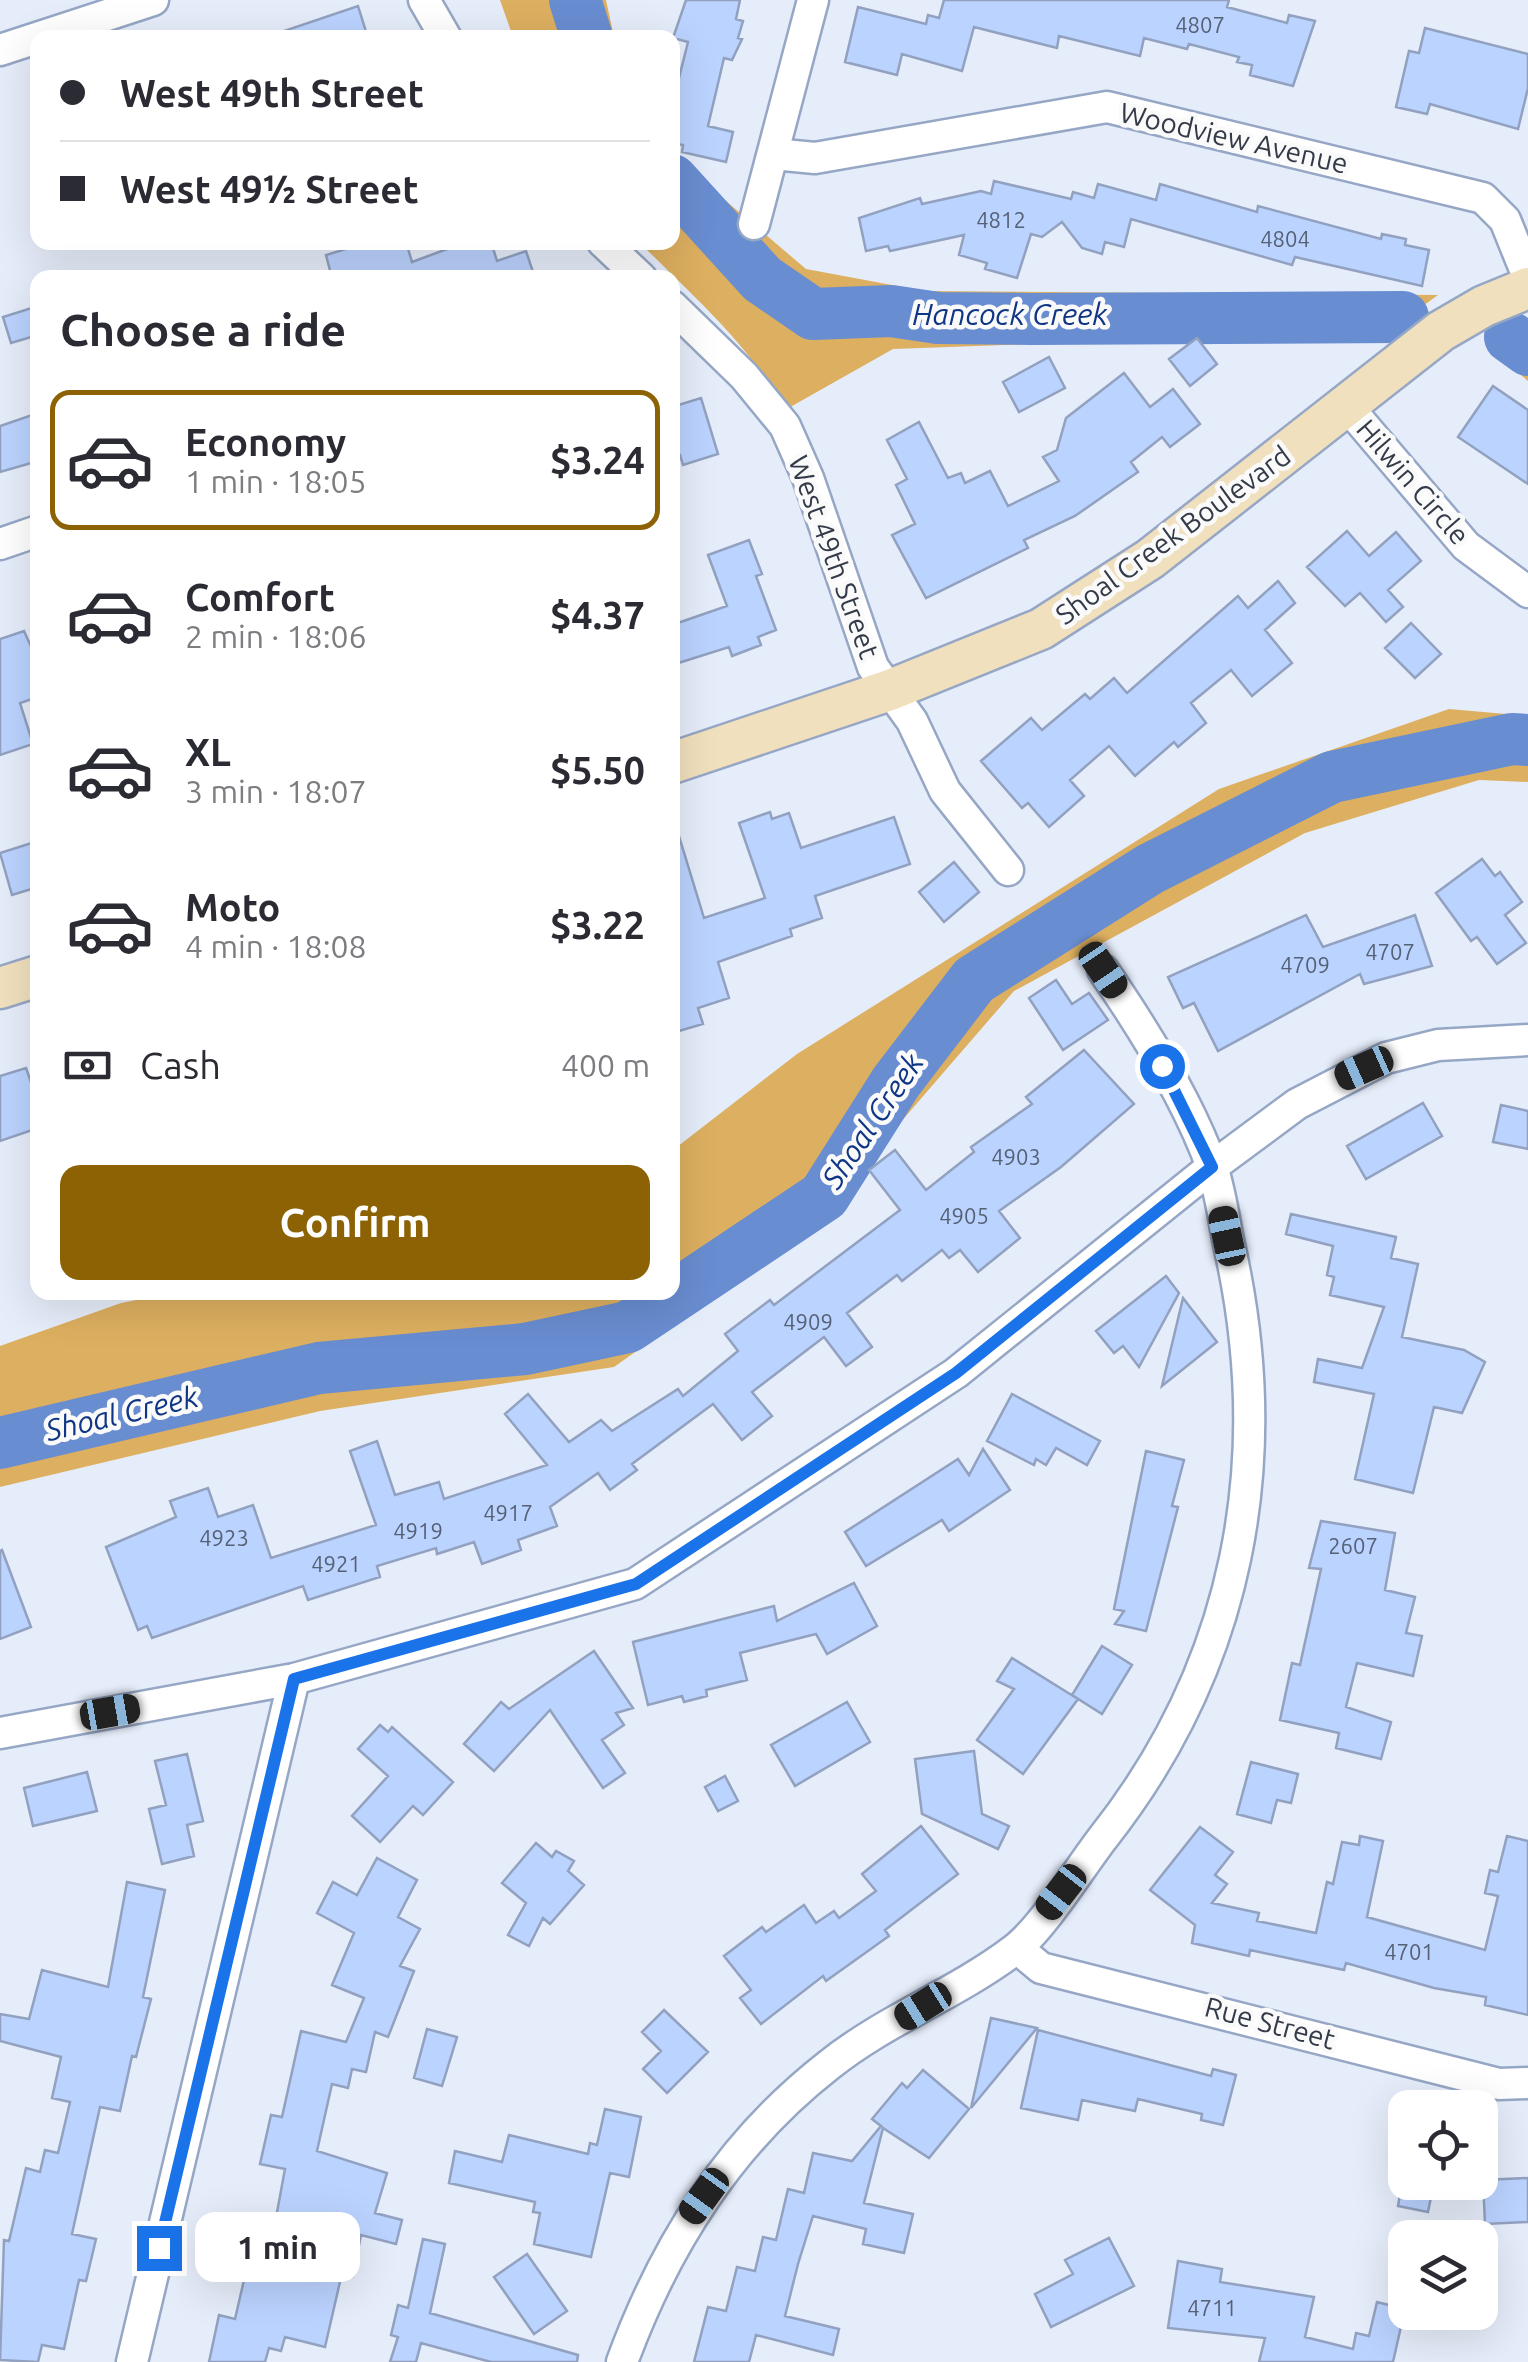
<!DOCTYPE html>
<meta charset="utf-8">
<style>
:root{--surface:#fff;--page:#f7f7f7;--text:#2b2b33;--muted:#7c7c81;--line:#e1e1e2;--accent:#8c6204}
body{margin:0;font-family:Ubuntu,sans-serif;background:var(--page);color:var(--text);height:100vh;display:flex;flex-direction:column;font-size:38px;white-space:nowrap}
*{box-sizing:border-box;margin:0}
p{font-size:32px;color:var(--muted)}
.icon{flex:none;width:55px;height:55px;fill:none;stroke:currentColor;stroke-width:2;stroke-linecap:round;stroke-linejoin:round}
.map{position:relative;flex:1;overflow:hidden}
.panel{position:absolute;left:30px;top:270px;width:650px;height:1030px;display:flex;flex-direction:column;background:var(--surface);border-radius:20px;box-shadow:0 10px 40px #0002}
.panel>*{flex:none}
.hud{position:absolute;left:30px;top:30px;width:650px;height:220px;border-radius:20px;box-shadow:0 10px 40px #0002;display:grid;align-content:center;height:220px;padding:0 30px;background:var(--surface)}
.tools{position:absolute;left:1388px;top:2090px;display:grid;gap:20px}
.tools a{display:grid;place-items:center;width:110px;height:110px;border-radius:20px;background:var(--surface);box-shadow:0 10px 40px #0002;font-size:50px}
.end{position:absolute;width:45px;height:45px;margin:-22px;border:12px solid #1a73e8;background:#fff;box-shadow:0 0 0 5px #fff}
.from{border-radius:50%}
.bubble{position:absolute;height:70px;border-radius:20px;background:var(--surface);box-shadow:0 10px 40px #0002;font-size:32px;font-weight:600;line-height:70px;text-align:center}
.car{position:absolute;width:30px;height:60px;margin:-30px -15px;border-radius:12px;box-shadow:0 0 8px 2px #0007;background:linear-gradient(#222 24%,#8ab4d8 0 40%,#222 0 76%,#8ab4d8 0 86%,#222 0)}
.hud b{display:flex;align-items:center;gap:35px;height:95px;font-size:38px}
.hud b+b{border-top:2px solid var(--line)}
.hud i{width:25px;height:25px;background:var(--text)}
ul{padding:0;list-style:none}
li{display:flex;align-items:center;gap:30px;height:140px;margin:0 20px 15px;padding:0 10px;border:5px solid transparent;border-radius:20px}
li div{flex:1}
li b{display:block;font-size:38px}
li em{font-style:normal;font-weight:600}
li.active{border-color:var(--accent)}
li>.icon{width:90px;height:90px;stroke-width:1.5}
h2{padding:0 30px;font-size:45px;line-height:120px}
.pay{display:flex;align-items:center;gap:25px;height:110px;padding:0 30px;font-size:38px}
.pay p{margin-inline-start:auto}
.primary-button{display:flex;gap:20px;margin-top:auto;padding:20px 30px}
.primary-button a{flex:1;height:115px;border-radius:20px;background:var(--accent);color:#fff;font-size:40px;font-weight:600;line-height:115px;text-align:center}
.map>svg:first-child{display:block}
.forest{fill:#ddaf60}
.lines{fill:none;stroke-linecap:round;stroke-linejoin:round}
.river{stroke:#698dd1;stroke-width:52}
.building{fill:#bbd3ff;stroke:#91a1bf;stroke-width:2.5}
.street-casing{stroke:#96a7c5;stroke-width:35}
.secondary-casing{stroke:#96a7c5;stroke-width:45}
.street{stroke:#fff;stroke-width:30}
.secondary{stroke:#f1e0bd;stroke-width:40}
.route{stroke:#1a73e8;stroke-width:12}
.labels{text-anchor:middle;stroke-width:9;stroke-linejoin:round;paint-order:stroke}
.number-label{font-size:22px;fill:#566176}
.street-label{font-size:28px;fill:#343b48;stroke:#fafafa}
.water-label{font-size:30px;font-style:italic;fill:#0f3585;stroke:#fafafa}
</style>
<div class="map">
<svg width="1528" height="2362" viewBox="0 0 1528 2362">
<rect width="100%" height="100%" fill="#e6edfa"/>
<path class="forest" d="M500 0H606L614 37H513Z
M673 156 806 269 924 291 1438 295 1375 341 1311 334 893 349 785 410C752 347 690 293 640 243L672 242Z
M1528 325V381L1494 353Z
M1449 709 1528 716V782L1479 780 1305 833 1014 991 861 1168 828 1216 614 1367 320 1411 0 1487V1346L121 1303 176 1292H672L673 1150 797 1054 1219 789Z"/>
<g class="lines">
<path class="river" d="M575 0 587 38
M672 180 762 279 813 314 891 311 938 318 1032 319 1403 317
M1510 337 1528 350
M0 1443 319 1368 525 1349 628 1327 824 1196 896 1082 974 980 1150 869 1332 777 1512 739 1528 740"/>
</g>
<path class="building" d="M686 0H740L736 19 743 21 738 38 742 39 732 60 724 58 708 126 733 132 726 162 682 152 683 145 672 143V106L688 42 673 38Z
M944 0H1229L1227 7 1287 23 1289 15 1315 21 1293 86 1250 75 1252 65 1237 62 1239 57 1189 44 1187 49 1144 38 1140 56 1059 36 1057 48 974 27 962 71 902 54 897 75 845 62 858 7 926 24 928 15 939 18Z
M358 6 368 38H279L278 33Z
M1425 28 1528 54V88L1518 129 1430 104 1427 114 1396 107 1409 51 1419 53Z
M994 181 1071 199 1073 192 1094 198 1098 184 1156 200 1160 184 1257 212 1258 206 1381 239 1382 234 1406 239 1405 245 1429 250 1422 286 1295 257 1292 265 1131 219 1124 247 1105 242 1102 254 1082 248 1062 222 1042 237 1031 234 1017 278 985 269 987 263 959 255 964 235 890 251 888 246 866 251 859 218 920 198 922 204 981 191 991 194Z
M369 242H406L412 262 466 242H491L497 261 526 251 535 278H332L326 255Z
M38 306V335L11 343 3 317Z
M1197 338 1217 364 1190 386 1169 359Z
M1049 357 1065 388 1019 412 1003 382Z
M1124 373 1150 407 1173 389 1200 424 1170 447 1162 437 1131 462 1138 472 1075 516 1024 540 1028 548 926 598 892 535 915 524 896 485 907 479 887 440 919 422 948 478 961 473 965 483 990 471 1008 506 1059 481 1043 457 1057 450 1066 418Z
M1493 386 1528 410V484L1458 437Z
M701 398 718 454 683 465 680 455 672 457V407Z
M38 413V461L0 472V426Z
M1347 531 1369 556 1396 532 1421 561 1388 590 1403 607 1386 622 1360 593 1345 606 1307 567Z
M749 540 762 574 756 576 776 630 758 637 761 645 732 656 729 647 672 665V625L727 606 708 555Z
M1278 581 1295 603 1265 630 1292 663 1252 696 1231 670 1191 703 1206 723 1178 747 1174 742 1135 776 1109 746 1070 780 1084 796 1049 827 1028 803 1022 808 981 761 1031 718 1042 730 1085 694 1090 699 1114 678 1127 693 1238 596 1248 608Z
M1411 623 1441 654 1415 678 1385 648Z
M24 631 38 662V697L20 703 33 744 0 755V639Z
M770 812 772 819 789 813 801 848 894 817 910 864 815 896 822 918 790 929 792 936 718 962 729 998 698 1008 703 1024 672 1033V834L678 833 704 918 765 898 739 823Z
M38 841V887L12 895 0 853Z
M1482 859 1495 876 1500 872 1522 902 1505 915 1526 943 1497 964 1477 937 1471 941 1436 893Z
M954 862 979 892 944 922 919 892Z
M1306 915 1323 947 1415 915 1432 966 1364 984 1360 974 1218 1051 1194 1003 1183 1008 1168 977Z
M1056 980 1072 1004 1089 993 1108 1020 1063 1050 1029 998Z
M1084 1050 1134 1104 1061 1167 999 1211 1020 1238 978 1272 960 1250 949 1258 942 1250 902 1281 897 1275 847 1313 872 1347 846 1366 824 1337 752 1392 772 1416 742 1440 713 1404 632 1464 637 1470 610 1490 598 1473 550 1507 557 1526 518 1540 521 1550 482 1564 474 1542 437 1554 436 1548 377 1566 380 1577 308 1600 303 1586 152 1638 147 1626 138 1630 106 1547 176 1517 170 1501 208 1488 218 1517 253 1505 271 1558 376 1525 350 1451 377 1441 395 1495 439 1482 444 1499 547 1465 505 1414 528 1394 569 1442 601 1420 612 1431 678 1389 683 1396 738 1351 725 1334 770 1300 774 1305 900 1210 869 1170 895 1150 926 1190 974 1152 971 1147 1032 1104 1026 1097Z
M26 1068 38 1102V1128L0 1141V1076Z
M1423 1103 1442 1136 1366 1179 1347 1146Z
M1501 1105 1528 1111V1149L1493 1142Z
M1291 1214 1396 1237 1391 1258 1418 1264 1402 1337 1464 1350 1485 1362 1462 1413 1434 1407 1413 1493 1355 1479 1374 1394 1314 1382 1318 1359 1362 1368 1384 1307 1330 1295 1334 1277 1327 1275 1333 1246 1286 1234Z
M1166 1276 1179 1293 1139 1367 1123 1346 1114 1353 1096 1331Z
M1183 1298 1217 1342 1162 1386Z
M1012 1394 1100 1441 1087 1465 1056 1448 1046 1465 1036 1459 1034 1465 987 1441Z
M983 1449 1010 1490 949 1531 942 1520 866 1566 845 1532 958 1459 969 1475Z
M1146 1451 1184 1460 1172 1506 1178 1507 1146 1631 1115 1624 1124 1611 1114 1609Z
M1321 1521 1395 1533 1385 1590 1415 1597 1406 1633 1422 1636 1413 1676 1357 1663 1346 1707 1391 1722 1381 1759 1336 1748 1339 1733 1280 1720 1292 1663 1300 1665 1321 1569 1309 1568Z
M2 1550 31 1627 0 1639V1551Z
M854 1583 877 1626 827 1654 816 1634 740 1653 747 1680 706 1690 707 1696 684 1702 682 1696 648 1705 633 1642 774 1606 777 1621Z
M1102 1646 1132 1665 1102 1714 1072 1695Z
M594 1651 633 1708 616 1713 624 1725 602 1740 625 1773 603 1788 550 1710 494 1771 464 1744 501 1702 509 1709Z
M1012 1658 1078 1699 1023 1774 977 1740 1014 1689 997 1681Z
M847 1702 870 1742 795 1786 771 1745Z
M380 1725 388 1732 392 1727 453 1782 423 1815 413 1806 380 1842 352 1816 388 1776 358 1749Z
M974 1751 982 1814 1009 1826 998 1849 922 1814 915 1759Z
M187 1754 203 1821 187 1825 194 1856 162 1864 149 1809 166 1805 155 1761Z
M1251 1762 1298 1774 1291 1803 1277 1800 1271 1823 1237 1814Z
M87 1772 97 1811 33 1826 24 1788Z
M725 1776 738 1801 718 1811 705 1787Z
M921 1826 958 1874 885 1930 889 1936 826 1981 823 1976 761 2024 740 1998 751 1990 724 1956 762 1927 766 1932 804 1905 816 1923 834 1911 839 1918 876 1891 862 1874Z
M1200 1827 1233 1852 1215 1875 1227 1884 1212 1903 1259 1913 1257 1921 1316 1933 1327 1882 1333 1884 1342 1842 1359 1845 1360 1836 1383 1841 1367 1917 1485 1950 1498 1896 1485 1893 1490 1870 1498 1872 1507 1836 1528 1841V2015L1485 2005 1486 1997 1434 1988 1346 1963 1344 1970 1250 1950 1249 1956 1192 1943 1195 1925 1150 1890Z
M536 1843 552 1857 556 1851 574 1861 568 1871 584 1885 550 1924 543 1918 529 1946 508 1935 526 1903 502 1883Z
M377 1858 417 1880 398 1917 420 1929 400 1966 414 1971 388 2037 375 2032 366 2072 352 2069 348 2088 332 2084 317 2151 387 2173 375 2213 402 2220 396 2244 361 2235 353 2276 342 2273 325 2347 285 2337 281 2351 269 2348 265 2362H209L219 2315 235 2319 250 2254 230 2250 236 2219 275 2223 285 2169 260 2164 271 2115 282 2117 301 2031 346 2042 364 1998 332 1985 354 1933 317 1913 333 1882 357 1895Z
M127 1882 165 1890 143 1997 151 1999 136 2057 132 2056 120 2111 100 2107 72 2234 96 2239 86 2281 79 2280 64 2349 42 2345 38 2362 0 2360 4 2240 9 2241 26 2168 40 2172 45 2150 58 2153 70 2102 52 2098 61 2057 0 2041V2014L29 2019 42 1970 108 1987Z
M664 2010 708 2052 667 2093 643 2069 661 2051 642 2032Z
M991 2018 1037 2028 971 2108Z
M427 2029 457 2037 442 2086 414 2078Z
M1038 2030 1211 2076 1213 2069 1236 2075 1223 2125 1201 2120 1202 2114 1138 2099 1135 2111 1082 2100 1078 2120 1021 2108Z
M923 2070 969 2109 929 2158 883 2128 864 2203 913 2214 904 2253 863 2244 866 2229 813 2216 798 2264 785 2316 839 2329 833 2355 756 2335 749 2362H694L708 2307 726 2311 737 2267 755 2271 763 2237 776 2240 788 2189 804 2193 813 2153 852 2161 881 2126 872 2119 902 2083 907 2088Z
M605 2109 641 2117 629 2177 610 2173 591 2257 534 2244 540 2213 533 2212 535 2202 449 2183 455 2151 502 2162 509 2135 588 2154 590 2143 597 2145Z
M1528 2178V2222L1485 2224 1483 2180Z
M1402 2182H1434L1428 2212 1398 2206Z
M1109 2238 1134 2286 1051 2327 1035 2294 1073 2274 1065 2260Z
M423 2239 445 2244 430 2313 578 2355 577 2362H491L421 2343 416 2362H390L398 2337 391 2335 398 2305 408 2308Z
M527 2254 567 2311 534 2334 494 2277Z
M1178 2261 1222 2269 1220 2282 1314 2297 1305 2337 1353 2349 1356 2333 1369 2336 1377 2302 1405 2309 1393 2362H1259L1265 2338 1168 2328Z"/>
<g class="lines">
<g class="street-casing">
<path id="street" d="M424 0 446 38
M0 50 153 0
M773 154 815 158 1107 107 1483 198 1505 220 1528 277
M754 224 813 0
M603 242 641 278
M672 306 744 376 785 426 808 478 873 667 912 721 945 791 1008 870
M1347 406 1466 546 1528 592
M0 544 38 531
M0 1733 294 1679 635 1584 956 1373 1212 1167 1297 1104 1386 1058 1438 1045 1528 1040
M1017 1948 1041 1968 1499 2084 1528 2083
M132 2362 294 1679
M622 2362C665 2245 729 2143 829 2065 885 2020 956 1994 1014 1950 1042 1929 1079 1869 1102 1839 1239 1666 1277 1462 1230 1249 1224 1222 1221 1193 1212 1167 1188 1100 1143 1028 1103 970"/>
</g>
<g class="secondary-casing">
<path id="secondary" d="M672 763 890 690 1041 629 1150 559 1441 331 1484 306 1528 288
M0 988 38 976"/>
</g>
<use href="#street" class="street"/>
<use href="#secondary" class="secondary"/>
</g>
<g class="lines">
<path class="route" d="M159 2248 294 1679 636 1584 956 1373 1212 1167 1162 1066"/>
</g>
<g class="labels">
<g class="number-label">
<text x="1200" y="33">4807</text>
<text x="1001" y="228">4812</text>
<text x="1285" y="247">4804</text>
<text x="1390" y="960">4707</text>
<text x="1305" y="973">4709</text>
<text x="1016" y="1165">4903</text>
<text x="964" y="1224">4905</text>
<text x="808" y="1330">4909</text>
<text x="508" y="1521">4917</text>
<text x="418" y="1539">4919</text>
<text x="224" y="1546">4923</text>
<text x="1353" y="1554">2607</text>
<text x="336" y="1572">4921</text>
<text x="1409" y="1960">4701</text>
<text x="1212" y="2316">4711</text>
</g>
<g class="street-label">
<text transform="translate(1234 138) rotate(13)" y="10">Woodview Avenue</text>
<text transform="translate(1413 482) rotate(49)" y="10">Hilwin Circle</text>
<text transform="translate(1173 535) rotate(-36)" y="10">Shoal Creek Boulevard</text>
<text transform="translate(834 557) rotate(70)" y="10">West 49th Street</text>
<text transform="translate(1270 2023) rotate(15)" y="10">Rue Street</text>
</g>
<g class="water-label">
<text x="1010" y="325">Hancock Creek</text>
<text transform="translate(873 1121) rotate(-56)" y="10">Shoal Creek</text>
<text transform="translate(122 1414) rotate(-13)" y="10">Shoal Creek</text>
</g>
</g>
</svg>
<div class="tools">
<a><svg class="icon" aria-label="locate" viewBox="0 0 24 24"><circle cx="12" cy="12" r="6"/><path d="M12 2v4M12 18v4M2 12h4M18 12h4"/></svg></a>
<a><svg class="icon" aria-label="layers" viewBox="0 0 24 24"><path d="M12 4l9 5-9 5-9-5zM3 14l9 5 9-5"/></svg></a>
</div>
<i class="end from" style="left:1162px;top:1066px"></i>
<i class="end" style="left:159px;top:2248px"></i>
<div class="bubble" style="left:195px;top:2212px;width:165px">1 min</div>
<i class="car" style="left:1103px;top:970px;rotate:146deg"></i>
<i class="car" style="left:1364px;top:1068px;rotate:246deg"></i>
<i class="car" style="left:1227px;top:1236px;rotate:348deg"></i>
<i class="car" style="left:110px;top:1712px;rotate:80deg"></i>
<i class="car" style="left:1061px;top:1892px;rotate:218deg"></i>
<i class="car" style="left:923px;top:2006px;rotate:238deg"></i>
<i class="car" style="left:704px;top:2196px;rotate:216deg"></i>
<div class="hud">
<b><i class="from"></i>West 49th Street</b>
<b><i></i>West 49½ Street</b>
</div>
<section class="panel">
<h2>Choose a ride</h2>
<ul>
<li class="active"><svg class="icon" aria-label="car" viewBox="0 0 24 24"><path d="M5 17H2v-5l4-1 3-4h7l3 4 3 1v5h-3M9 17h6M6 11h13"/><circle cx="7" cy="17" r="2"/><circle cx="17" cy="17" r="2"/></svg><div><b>Economy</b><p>1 min · 18:05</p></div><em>$3.24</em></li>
<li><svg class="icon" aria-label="car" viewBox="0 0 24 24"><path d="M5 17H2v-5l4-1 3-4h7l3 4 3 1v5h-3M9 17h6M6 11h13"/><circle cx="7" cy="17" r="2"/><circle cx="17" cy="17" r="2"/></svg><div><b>Comfort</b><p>2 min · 18:06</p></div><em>$4.37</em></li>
<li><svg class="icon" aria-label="car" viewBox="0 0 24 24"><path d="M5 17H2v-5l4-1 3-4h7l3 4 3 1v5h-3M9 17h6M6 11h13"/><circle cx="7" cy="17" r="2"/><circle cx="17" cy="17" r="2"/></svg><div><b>XL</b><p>3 min · 18:07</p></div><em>$5.50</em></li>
<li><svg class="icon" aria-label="car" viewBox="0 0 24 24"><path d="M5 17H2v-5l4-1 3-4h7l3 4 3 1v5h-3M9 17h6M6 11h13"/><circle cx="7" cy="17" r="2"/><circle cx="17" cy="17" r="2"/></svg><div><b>Moto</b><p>4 min · 18:08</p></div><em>$3.22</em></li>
</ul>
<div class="pay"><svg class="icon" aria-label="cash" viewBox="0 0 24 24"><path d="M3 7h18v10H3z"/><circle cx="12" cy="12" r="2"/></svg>Cash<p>400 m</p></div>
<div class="primary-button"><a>Confirm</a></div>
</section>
</div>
